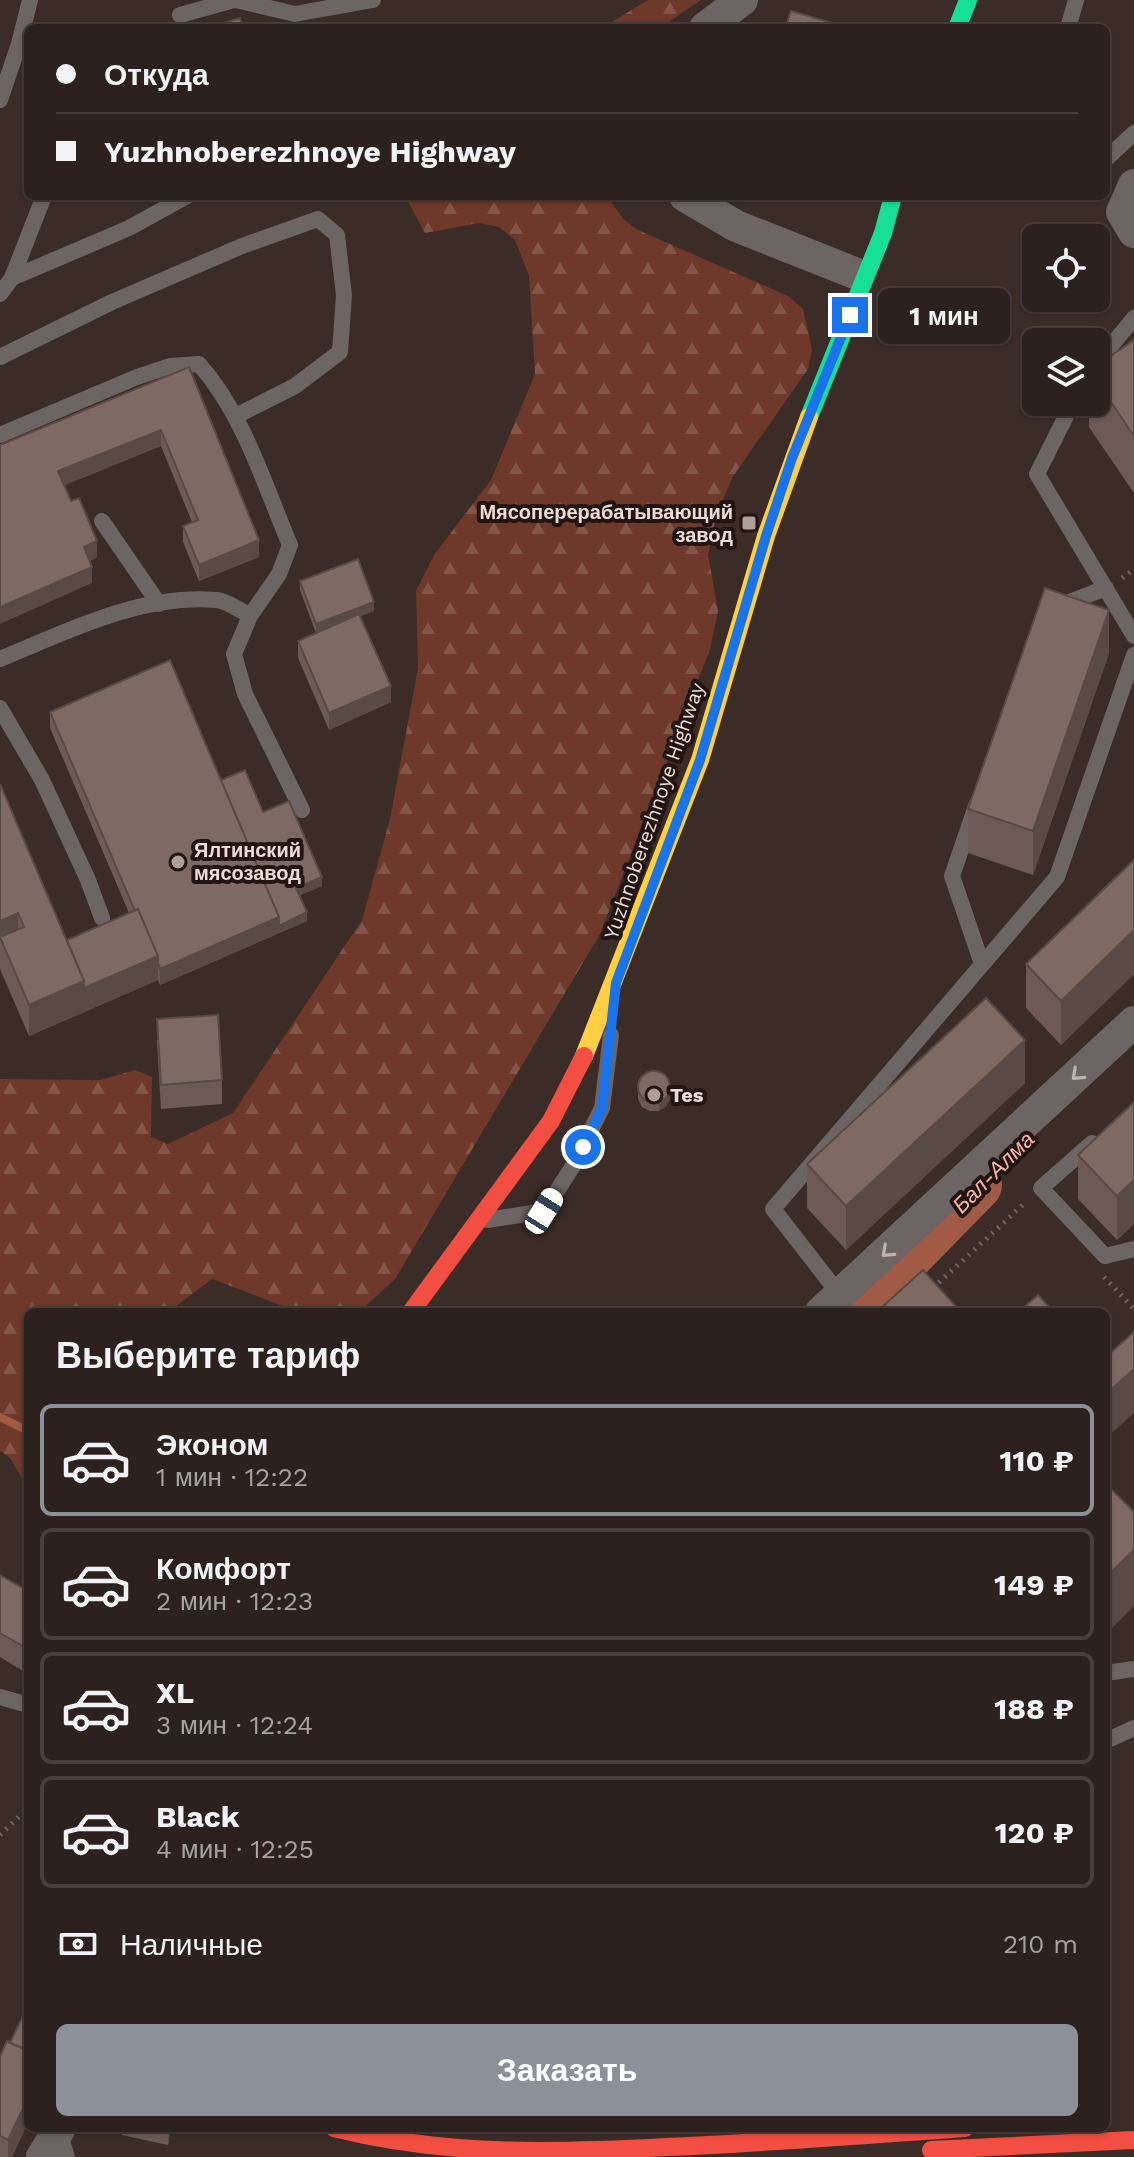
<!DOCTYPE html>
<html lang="ru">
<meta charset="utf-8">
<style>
:root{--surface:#2c211e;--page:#342927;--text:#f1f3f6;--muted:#a6a3a4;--line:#483e3c;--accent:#8c9099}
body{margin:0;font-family:"Work Sans",sans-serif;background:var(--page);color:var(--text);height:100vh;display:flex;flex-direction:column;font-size:30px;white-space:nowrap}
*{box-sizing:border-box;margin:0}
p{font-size:26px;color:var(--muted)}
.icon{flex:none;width:44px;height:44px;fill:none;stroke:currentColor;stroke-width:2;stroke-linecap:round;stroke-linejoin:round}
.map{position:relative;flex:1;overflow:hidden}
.sheet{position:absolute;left:24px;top:1308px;width:1086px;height:824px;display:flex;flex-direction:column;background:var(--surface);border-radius:12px;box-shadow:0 2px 6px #0004,0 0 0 2px var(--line)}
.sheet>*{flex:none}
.hud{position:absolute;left:24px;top:24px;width:1086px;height:176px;border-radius:12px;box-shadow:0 2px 6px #0004,0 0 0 2px var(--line);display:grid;align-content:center;height:176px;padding:0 32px;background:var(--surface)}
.fabs{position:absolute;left:1022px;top:224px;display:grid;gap:16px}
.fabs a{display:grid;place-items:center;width:88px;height:88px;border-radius:12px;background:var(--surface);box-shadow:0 2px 6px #0004,0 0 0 2px var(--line);font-size:40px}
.end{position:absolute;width:36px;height:36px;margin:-18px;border:10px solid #1a73e8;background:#fff;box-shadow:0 0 0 4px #fff}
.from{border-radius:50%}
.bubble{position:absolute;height:56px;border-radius:12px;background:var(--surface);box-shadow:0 2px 6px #0004,0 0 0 2px var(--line);font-size:26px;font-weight:700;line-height:56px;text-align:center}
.car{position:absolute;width:24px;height:48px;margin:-24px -12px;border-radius:10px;box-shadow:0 0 6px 2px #0007;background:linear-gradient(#fff 24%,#345 0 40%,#fff 0 76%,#345 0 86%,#fff 0)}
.hud b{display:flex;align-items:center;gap:28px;height:76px;font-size:30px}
.hud b+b{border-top:2px solid var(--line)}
.hud i{width:20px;height:20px;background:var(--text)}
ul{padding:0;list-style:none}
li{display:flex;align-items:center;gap:24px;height:112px;margin:0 16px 12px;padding:0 16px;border:4px solid var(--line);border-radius:12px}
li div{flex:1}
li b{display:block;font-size:30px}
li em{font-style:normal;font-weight:700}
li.selected{border-color:var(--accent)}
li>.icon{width:72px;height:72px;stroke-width:1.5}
h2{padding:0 32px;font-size:36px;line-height:96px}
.pay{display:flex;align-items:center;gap:20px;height:88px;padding:0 32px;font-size:30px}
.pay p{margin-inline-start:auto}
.button{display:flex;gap:16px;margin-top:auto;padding:16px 32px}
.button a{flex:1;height:92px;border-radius:12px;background:var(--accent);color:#fff;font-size:32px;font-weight:700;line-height:92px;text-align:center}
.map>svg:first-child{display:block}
.forest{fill:url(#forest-firs)}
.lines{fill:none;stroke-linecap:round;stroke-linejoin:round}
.stream{stroke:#a05a46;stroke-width:8}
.river{stroke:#a05a46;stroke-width:50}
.path{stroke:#6d6563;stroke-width:5;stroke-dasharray:2 6;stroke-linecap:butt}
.lane{stroke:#6d6564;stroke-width:16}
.street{stroke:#6d6564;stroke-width:32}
.fast{stroke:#16e098;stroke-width:18}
.slow{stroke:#ffcf43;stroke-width:18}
.jam{stroke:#f24e42;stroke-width:18}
.wall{fill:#6d5a55}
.shaded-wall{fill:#594a45}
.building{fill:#7f6963;stroke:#594a45;stroke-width:2}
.oneway{stroke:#c2b2af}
.route{stroke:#1a73e8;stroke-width:10}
.poi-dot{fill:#b09e9a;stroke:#211411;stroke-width:3}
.labels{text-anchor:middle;stroke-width:8;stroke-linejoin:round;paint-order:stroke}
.poi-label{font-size:20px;font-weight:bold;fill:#efdcd7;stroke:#211411;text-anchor:start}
.street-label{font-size:20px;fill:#efdcd7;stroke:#211411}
.water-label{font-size:22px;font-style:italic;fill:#f7b6a4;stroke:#211411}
</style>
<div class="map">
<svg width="1134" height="2157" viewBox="0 0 1134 2157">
<defs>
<pattern id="forest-firs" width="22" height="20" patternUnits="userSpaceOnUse" patternTransform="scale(2)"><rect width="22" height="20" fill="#6e382a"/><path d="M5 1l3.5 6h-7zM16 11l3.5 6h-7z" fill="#835448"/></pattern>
</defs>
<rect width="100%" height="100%" fill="#3b2c28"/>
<path class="forest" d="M648 0H701L660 28H602Z
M405 196H607L623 219 638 230 788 296 803 309 812 350 808 369 732 478 716 517 708 555 718 611 710 649 600 934 395 1279 359 1312H299L212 1279 168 1312H28V1488L10 1458 0 1451V1079L101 1080 135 1070 152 1077 151 1137 168 1144 233 1113 362 920 390 819 418 668 416 591 434 555 491 480 535 374 529 276 515 240 499 227 479 223 425 233Z"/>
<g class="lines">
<path class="stream" d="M0 1417 28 1431"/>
<path class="river" d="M853 1312 977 1185"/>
<path class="path" d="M1122 578 1134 569
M1104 1277 1134 1309
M933 1288 1026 1202
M0 1835 28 1808"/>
<path class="lane" d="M236 0 295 14 373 0
M180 15 234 0
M1068 28 1076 0
M0 100 19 44 30 0
M1106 159 1134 133
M12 278 44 196
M0 294 12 278 129 228 187 196
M0 357 112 302 242 246 318 219 337 235 344 295 340 352 295 386 236 416
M1096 364 1134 318
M1073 402 1037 474 1134 636
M0 435 137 377 170 366 199 364C244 415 264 484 290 545L279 574 250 616 234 654 245 694 302 810
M102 521 159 604
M1059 606 1106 588
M0 659C68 631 140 594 216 600 227 601 240 610 250 616
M0 708 42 780 88 880 102 918
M976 806 952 876 982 964
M1092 1143 1041 1188 1105 1256 1134 1249
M488 1220 544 1211 573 1166 602 1108 611 1035
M840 1295 773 1209 1057 877 1134 655
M1106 1673 1134 1669
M0 1697 28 1705
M1106 1741 1134 1728
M59 2132 67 2157"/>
<path class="street" d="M705 28 742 0
M1134 185 1122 212 1134 232
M685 196 736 226 857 274
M821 1312 1134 1022
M42 2157 60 2128"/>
<path class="fast" d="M957 28 968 0
M809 417 883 233 893 196"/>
<path class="slow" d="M584 1056 700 760 766 536 809 417"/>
<path class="jam" d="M411 1312 551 1121 584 1056
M334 2128C444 2156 554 2153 667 2147 766 2143 866 2135 965 2128
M931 2150 1134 2140"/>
</g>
<path class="wall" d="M1134 340V493L1089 427V402H1096V366Z
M189 367 259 557 199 581 183 542V526L192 522 161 446 64 485 97 557 90 561 92 583 0 445Z
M300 581 374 611 360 616 391 702 329 730 298 658V641L316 633 300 590Z
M1109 653 1033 875 968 853V809Z
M50 712 221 780 263 812 322 886 300 895 307 921 160 985 158 980 29 1036 0 969V784L67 940 129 913 50 728Z
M1134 860V974L1061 1045 1026 1008V964Z
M157 1019 222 1080V1104L161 1109 157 1044Z
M638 1082 670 1099 666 1106 659 1111H650L642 1107 638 1099Z
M1025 1083 846 1250 807 1208V1164Z
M1134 1102V1224L1117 1240 1078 1199V1155Z
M1106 1484 1134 1512 1106 1634Z
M0 1575 28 1591V1674L0 1657Z
M28 2005V2122L12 2157H0V2056L10 2043Z
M122 2128H171L168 2145 122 2135Z"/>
<path class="shaded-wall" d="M161 430V446L58 488V471Z
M259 540V557L199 581V565Z
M97 541V557L84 563V547Z
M92 567V583L0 624V607Z
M374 602V611L316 633V624Z
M1109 610V653L1033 875V831Z
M391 686V702L329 730V713Z
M322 877V886L296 897V888Z
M307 912V921L160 985V969L279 917Z
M18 913V945L0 937V953V921Z
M1134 930V974L1061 1045V1001Z
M158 956V980L84 1012V988Z
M84 981V1012L29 1036V1005Z
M1025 1040V1083L846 1250V1206Z
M670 1091V1099L666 1106 659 1111V1103Z
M1134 1180V1224L1117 1240V1196Z
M1134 1369V1413L1106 1438V1394Z
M1134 1550V1606L1106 1634V1577Z
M28 2098V2122L12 2157H8V2140Z
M168 2128H171L168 2145Z"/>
<path class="building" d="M791 11 849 28H785Z
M240 18 243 28H208Z
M1134 340V436L1096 380V366Z
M189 367 259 540 199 565 183 526 198 520 161 430 58 471 71 501 79 498 97 541 84 547 92 567 0 607V445Z
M358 559 374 602 316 624 300 581Z
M1045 588 1109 610 1033 831 968 809Z
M359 614 391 686 329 713 298 641Z
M170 660 279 917 160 969 158 963V956L138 909 135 911 50 712Z
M245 770 263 812 289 801 322 877 296 888 307 912 279 926V917L221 780Z
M0 784 84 981 29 1005 0 937 24 927 18 913 0 921Z
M1134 860V930L1061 1001 1026 964Z
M138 909 158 956 84 988V981L67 940Z
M986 998 1025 1040 846 1206 807 1164Z
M218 1015 222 1080 161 1085 157 1019Z
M638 1087a16 16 0 1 1 32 0a16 16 0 1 1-32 0Z
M1134 1102V1180L1117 1196 1078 1155Z
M923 1270 961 1312H885L881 1308Z
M1038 1295 1054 1312H1019Z
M1134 1332V1369L1106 1394V1357Z
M1106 1484 1134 1512V1550L1106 1577Z
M0 1575 28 1591V1649L0 1633Z
M28 2005V2051L10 2043Z
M7 2041 28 2051V2098L8 2140 0 2136V2056Z"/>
<defs><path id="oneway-chevron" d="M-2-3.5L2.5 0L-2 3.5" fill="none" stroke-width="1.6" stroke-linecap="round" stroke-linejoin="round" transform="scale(2)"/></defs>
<g class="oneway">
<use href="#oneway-chevron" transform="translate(1077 1075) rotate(137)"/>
<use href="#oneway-chevron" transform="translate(887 1252) rotate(137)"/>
</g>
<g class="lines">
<path class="route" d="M583 1147 602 1108 616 983 700 760 766 536 792 458 850 315"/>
</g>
<g class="poi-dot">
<rect x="741" y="515" width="16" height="16" rx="4"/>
<circle cx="178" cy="862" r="8"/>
<circle cx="654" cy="1095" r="8"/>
</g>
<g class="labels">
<g class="poi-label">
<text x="733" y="519" text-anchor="end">Мясоперерабатывающий<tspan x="733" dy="23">завод</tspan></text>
<text x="194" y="857">Ялтинский<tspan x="194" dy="23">мясозавод</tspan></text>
<text x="670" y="1102">Tes</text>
</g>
<g class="street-label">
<text transform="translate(654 811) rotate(-71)" y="7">Yuzhnoberezhnoye Highway</text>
</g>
<g class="water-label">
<text transform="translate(993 1172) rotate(-45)" y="8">Бал-Алма</text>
</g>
</g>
</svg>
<div class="fabs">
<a><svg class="icon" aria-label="locate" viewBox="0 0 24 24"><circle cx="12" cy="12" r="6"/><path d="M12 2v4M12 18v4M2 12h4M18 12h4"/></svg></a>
<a><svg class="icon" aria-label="layers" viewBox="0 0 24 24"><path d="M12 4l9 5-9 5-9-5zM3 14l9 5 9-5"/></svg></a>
</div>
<i class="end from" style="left:583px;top:1147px"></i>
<i class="end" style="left:850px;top:315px"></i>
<div class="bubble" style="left:878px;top:288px;width:132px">1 мин</div>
<i class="car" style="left:544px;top:1211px;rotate:32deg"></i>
<div class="hud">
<b><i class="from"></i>Откуда</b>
<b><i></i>Yuzhnoberezhnoye Highway</b>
</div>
<section class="sheet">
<h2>Выберите тариф</h2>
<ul>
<li class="selected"><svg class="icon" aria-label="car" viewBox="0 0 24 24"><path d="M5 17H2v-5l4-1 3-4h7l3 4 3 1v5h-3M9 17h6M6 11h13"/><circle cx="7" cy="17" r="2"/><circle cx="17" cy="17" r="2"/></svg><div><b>Эконом</b><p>1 мин · 12:22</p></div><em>110 ₽</em></li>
<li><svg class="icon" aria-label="car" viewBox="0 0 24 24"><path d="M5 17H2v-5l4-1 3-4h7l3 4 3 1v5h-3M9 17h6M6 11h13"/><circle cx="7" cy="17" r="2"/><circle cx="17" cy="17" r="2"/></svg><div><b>Комфорт</b><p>2 мин · 12:23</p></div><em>149 ₽</em></li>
<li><svg class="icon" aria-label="car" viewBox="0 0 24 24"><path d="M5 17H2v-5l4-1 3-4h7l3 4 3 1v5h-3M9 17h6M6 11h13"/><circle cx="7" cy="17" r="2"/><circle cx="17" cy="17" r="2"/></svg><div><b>XL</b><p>3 мин · 12:24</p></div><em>188 ₽</em></li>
<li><svg class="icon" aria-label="car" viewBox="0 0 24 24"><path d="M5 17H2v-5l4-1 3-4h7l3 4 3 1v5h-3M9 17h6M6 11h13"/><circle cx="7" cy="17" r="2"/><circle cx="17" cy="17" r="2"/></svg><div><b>Black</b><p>4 мин · 12:25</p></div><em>120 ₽</em></li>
</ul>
<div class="pay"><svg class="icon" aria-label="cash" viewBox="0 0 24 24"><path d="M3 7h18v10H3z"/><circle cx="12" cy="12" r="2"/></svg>Наличные<p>210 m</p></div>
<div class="button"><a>Заказать</a></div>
</section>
</div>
